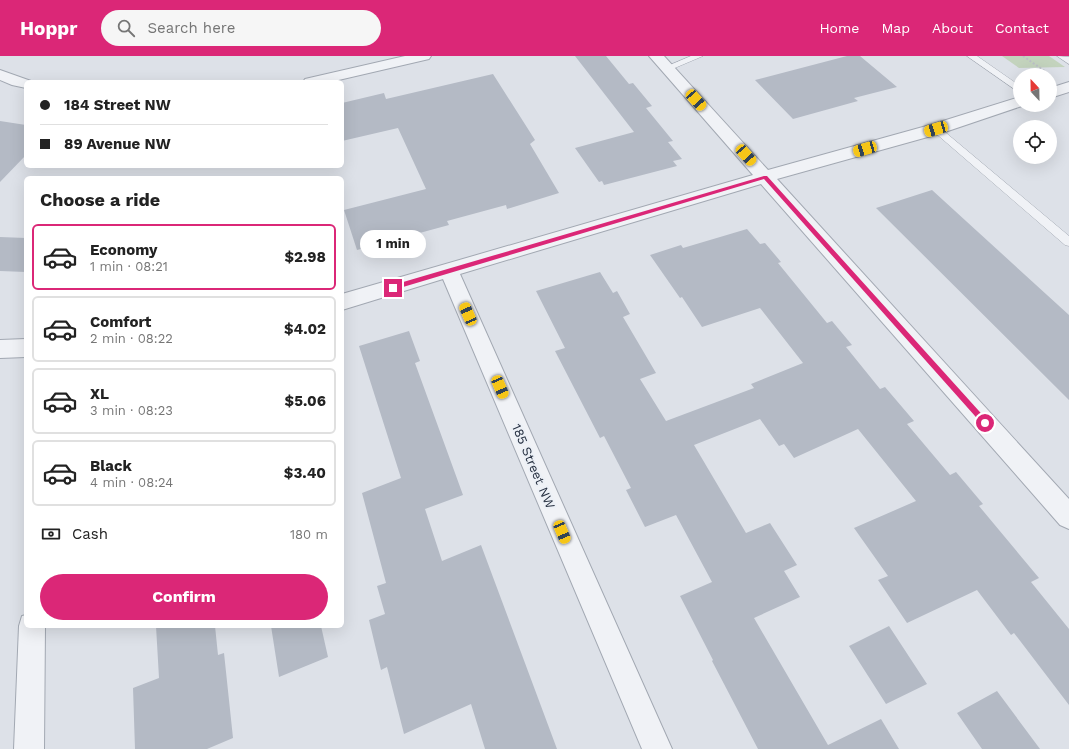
<!DOCTYPE html>
<meta charset="utf-8">
<style>
:root{--surface:#fff;--page:#f6f6f6;--text:#222;--muted:#767676;--line:#e0e0e0;--accent:#db2777}
body{margin:0;font-family:"Work Sans",sans-serif;background:var(--page);color:var(--text);height:100vh;display:flex;flex-direction:column;font-size:15px;white-space:nowrap}
*{box-sizing:border-box;margin:0}
p{font-size:13px;color:var(--muted)}
.icon{flex:none;width:22px;height:22px;fill:none;stroke:currentColor;stroke-width:2;stroke-linecap:round;stroke-linejoin:round}
.map{position:relative;flex:1;overflow:hidden}
.side{position:absolute;left:24px;top:120px;width:320px;height:452px;display:flex;flex-direction:column;background:var(--surface);border-radius:6px;box-shadow:0 4px 16px #0002}
.side>*{flex:none}
.banner{position:absolute;left:24px;top:24px;width:320px;height:88px;border-radius:6px;box-shadow:0 4px 16px #0002;display:grid;align-content:center;height:88px;padding:0 16px;background:var(--surface)}
.needle{width:26px;rotate:338deg}
.tools{position:absolute;left:1013px;top:12px;display:grid;gap:8px}
.tools a{display:grid;place-items:center;width:44px;height:44px;border-radius:50%;background:var(--surface);box-shadow:0 4px 16px #0002;font-size:20px}
.end{position:absolute;width:18px;height:18px;margin:-9px;border:5px solid #db2777;background:#fff;box-shadow:0 0 0 2px #fff}
.from{border-radius:50%}
.bubble{position:absolute;height:28px;border-radius:14px;background:var(--surface);box-shadow:0 4px 16px #0002;font-size:13px;font-weight:700;line-height:28px;text-align:center}
.car{position:absolute;width:12px;height:24px;margin:-12px -6px;border-radius:5px;box-shadow:0 0 3px 1px #0007;background:linear-gradient(#f5c518 24%,#345 0 40%,#f5c518 0 76%,#345 0 86%,#f5c518 0)}
.banner b{display:flex;align-items:center;gap:14px;height:38px;font-size:15px}
.banner b+b{border-top:1px solid var(--line)}
.banner i{width:10px;height:10px;background:var(--text)}
ul{padding:0;list-style:none}
li{display:flex;align-items:center;gap:12px;height:66px;margin:0 8px 6px;padding:0 8px;border:2px solid var(--line);border-radius:6px}
li div{flex:1}
li b{display:block;font-size:15px}
li em{font-style:normal;font-weight:700}
li.active{border-color:var(--accent)}
li>.icon{width:36px;height:36px;stroke-width:1.5}
h2{padding:0 16px;font-size:18px;line-height:48px}
.pay{display:flex;align-items:center;gap:10px;height:44px;padding:0 16px;font-size:15px}
.pay p{margin-inline-start:auto}
.action{display:flex;gap:8px;margin-top:auto;padding:8px 16px}
.action a{flex:1;height:46px;border-radius:24px;background:var(--accent);color:#fff;font-size:16px;font-weight:700;line-height:46px;text-align:center}
header{display:flex;align-items:center;gap:24px;box-sizing:border-box;height:56px;padding:0 20px;background:var(--accent);color:#fff}
header strong{font-size:19px}
nav{display:flex;gap:22px;margin-inline-start:auto;font-size:14px}
.search{width:280px;height:36px;background:var(--page);display:flex;align-items:center;gap:10px;box-sizing:border-box;padding:0 14px;border-radius:22px;color:var(--muted);font-size:15px}
.map>svg:first-child{display:block}
.green{fill:#c3d3bd}
.building{fill:#b4bac5}
.lines{fill:none;stroke-linecap:round;stroke-linejoin:round}
.lane-casing{stroke:#a2a8b2;stroke-width:1}
.street-casing{stroke:#a2a8b2;stroke-width:2}
.path{stroke:#bbbfc7;stroke-width:2;stroke-dasharray:2 2;stroke-linecap:butt}
.lane{fill:#f0f2f6;fill-rule:evenodd}
.street{fill:#f0f2f6;fill-rule:evenodd}
.route{fill:#db2777}
.labels{text-anchor:middle;stroke-width:4;stroke-linejoin:round;paint-order:stroke}
.street-label{font-size:13px;fill:#252f40;stroke:#ecf0f6}
</style>
<header>
<strong>Hoppr</strong>
<div class="search"><svg class="icon" aria-label="search" viewBox="0 0 24 24"><circle cx="10" cy="10" r="6"/><path d="M15 15l6 6"/></svg>Search here</div>
<nav><a>Home</a><a>Map</a><a>About</a><a>Contact</a></nav>
</header>
<div class="map">
<svg width="1069" height="693" viewBox="0 0 1069 693">
<rect width="100%" height="100%" fill="#dde1e8"/>
<path class="green" d="M1002 0H1049L1065 11 1019 12Z"/>
<path class="building" d="M575 0H606L629 28 633 27 652 50 646 52 673 85 668 86 682 103 673 105 677 110 604 129 602 125 599 126 575 92 634 76Z
M847 0H860L897 31 854 42 858 45 793 63 755 24Z
M493 18 535 84 530 88 559 137 507 153 506 149 447 165 449 169 357 194 344 154 426 133 398 72 342 85V47L384 37 386 43Z
M0 65 26 69V99L0 126Z
M932 134 1069 259V344L876 152Z
M747 173 760 188 765 187 781 206 778 207 827 267 832 265 852 289 846 291 880 333 885 331 914 365 907 368 950 419 956 416 983 448 979 450 1039 522 1031 526 1069 573V649L1014 577 1011 579 977 534 907 567 878 524 888 520 854 472 916 445 858 373 794 402 784 388 779 390 760 363 694 389 746 477 770 467 797 509 784 515 800 541 754 562 828 689 881 663 899 693H758L712 605 713 604 680 540 712 526 676 459 645 471 626 434 631 432 604 380 600 382 555 295 565 292 536 235 600 216 613 237 617 235 630 258 623 261 656 317 640 323 666 365 754 332 751 328 803 307 760 252 702 271 682 241 680 242 650 199 681 189 683 192Z
M0 181 26 182V216L0 215Z
M409 275 420 305 415 307 463 439 425 453 442 505 481 489 557 693H485L471 648 404 678 387 611 381 614 369 564 385 558 377 530 386 527 362 437 401 422 359 290Z
M156 570H215L218 599 224 597 233 682 207 693H135L133 632 159 622Z
M271 570H321L328 601 279 621Z
M889 570 927 628 886 648 849 590Z
M997 635 1040 693H982L957 657Z"/>
<g class="lines">
<g class="lane-casing">
<path id="lane" d="M691 0H703L670 14 667 15 663 12Z
M967 0H977L1020 30V37Z
M1057 0 1069 1V8Z
M936 70 939 71 1069 180V190L1065 189 933 75 931 73Z"/>
</g>
<g class="street-casing">
<path id="street" d="M405 0H431L429 3 330 26H303L305 23Z
M649 0H664L768 114 930 69 1020 41V49H1025L942 77 777 123 1069 443V473L1060 469 761 128 460 218 672 693H642L443 223 342 254V238L753 119Z
M0 14 31 25 32 26H26V32L12 29 0 24Z
M1069 26V36L1050 42V32Z
M26 283V301L0 302V284Z
M26 559V570H45L44 693H14L19 570 22 560Z"/>
</g>
<path class="path" d="M1023 0 1046 16"/>
<use href="#lane" class="lane"/>
<use href="#street" class="street"/>
</g>
<path class="route" d="M764 120H767L988 365V369H983L764 123 393 234 390 232 393 229Z"/>
<g class="labels">
<g class="street-label">
<text transform="translate(534 410) rotate(67)" y="5">185 Street NW</text>
</g>
</g>
</svg>
<div class="tools">
<a><svg class="needle" viewBox="-14 -14 28 28"><path d="M0-13l5 13h-10z" fill="#e53935"/><path d="M0 13l5-13h-10z" fill="#767676"/></svg></a>
<a><svg class="icon" aria-label="locate" viewBox="0 0 24 24"><circle cx="12" cy="12" r="6"/><path d="M12 2v4M12 18v4M2 12h4M18 12h4"/></svg></a>
</div>
<i class="end from" style="left:985px;top:367px"></i>
<i class="end" style="left:393px;top:232px"></i>
<div class="bubble" style="left:360px;top:174px;width:66px">1 min</div>
<i class="car" style="left:696px;top:44px;rotate:138deg"></i>
<i class="car" style="left:936px;top:73px;rotate:254deg"></i>
<i class="car" style="left:865px;top:93px;rotate:254deg"></i>
<i class="car" style="left:746px;top:99px;rotate:138deg"></i>
<i class="car" style="left:468px;top:258px;rotate:336deg"></i>
<i class="car" style="left:500px;top:331px;rotate:157deg"></i>
<i class="car" style="left:562px;top:476px;rotate:157deg"></i>
<div class="banner">
<b><i class="from"></i>184 Street NW</b>
<b><i></i>89 Avenue NW</b>
</div>
<section class="side">
<h2>Choose a ride</h2>
<ul>
<li class="active"><svg class="icon" aria-label="car" viewBox="0 0 24 24"><path d="M5 17H2v-5l4-1 3-4h7l3 4 3 1v5h-3M9 17h6M6 11h13"/><circle cx="7" cy="17" r="2"/><circle cx="17" cy="17" r="2"/></svg><div><b>Economy</b><p>1 min · 08:21</p></div><em>$2.98</em></li>
<li><svg class="icon" aria-label="car" viewBox="0 0 24 24"><path d="M5 17H2v-5l4-1 3-4h7l3 4 3 1v5h-3M9 17h6M6 11h13"/><circle cx="7" cy="17" r="2"/><circle cx="17" cy="17" r="2"/></svg><div><b>Comfort</b><p>2 min · 08:22</p></div><em>$4.02</em></li>
<li><svg class="icon" aria-label="car" viewBox="0 0 24 24"><path d="M5 17H2v-5l4-1 3-4h7l3 4 3 1v5h-3M9 17h6M6 11h13"/><circle cx="7" cy="17" r="2"/><circle cx="17" cy="17" r="2"/></svg><div><b>XL</b><p>3 min · 08:23</p></div><em>$5.06</em></li>
<li><svg class="icon" aria-label="car" viewBox="0 0 24 24"><path d="M5 17H2v-5l4-1 3-4h7l3 4 3 1v5h-3M9 17h6M6 11h13"/><circle cx="7" cy="17" r="2"/><circle cx="17" cy="17" r="2"/></svg><div><b>Black</b><p>4 min · 08:24</p></div><em>$3.40</em></li>
</ul>
<div class="pay"><svg class="icon" aria-label="cash" viewBox="0 0 24 24"><path d="M3 7h18v10H3z"/><circle cx="12" cy="12" r="2"/></svg>Cash<p>180 m</p></div>
<div class="action"><a>Confirm</a></div>
</section>
</div>
